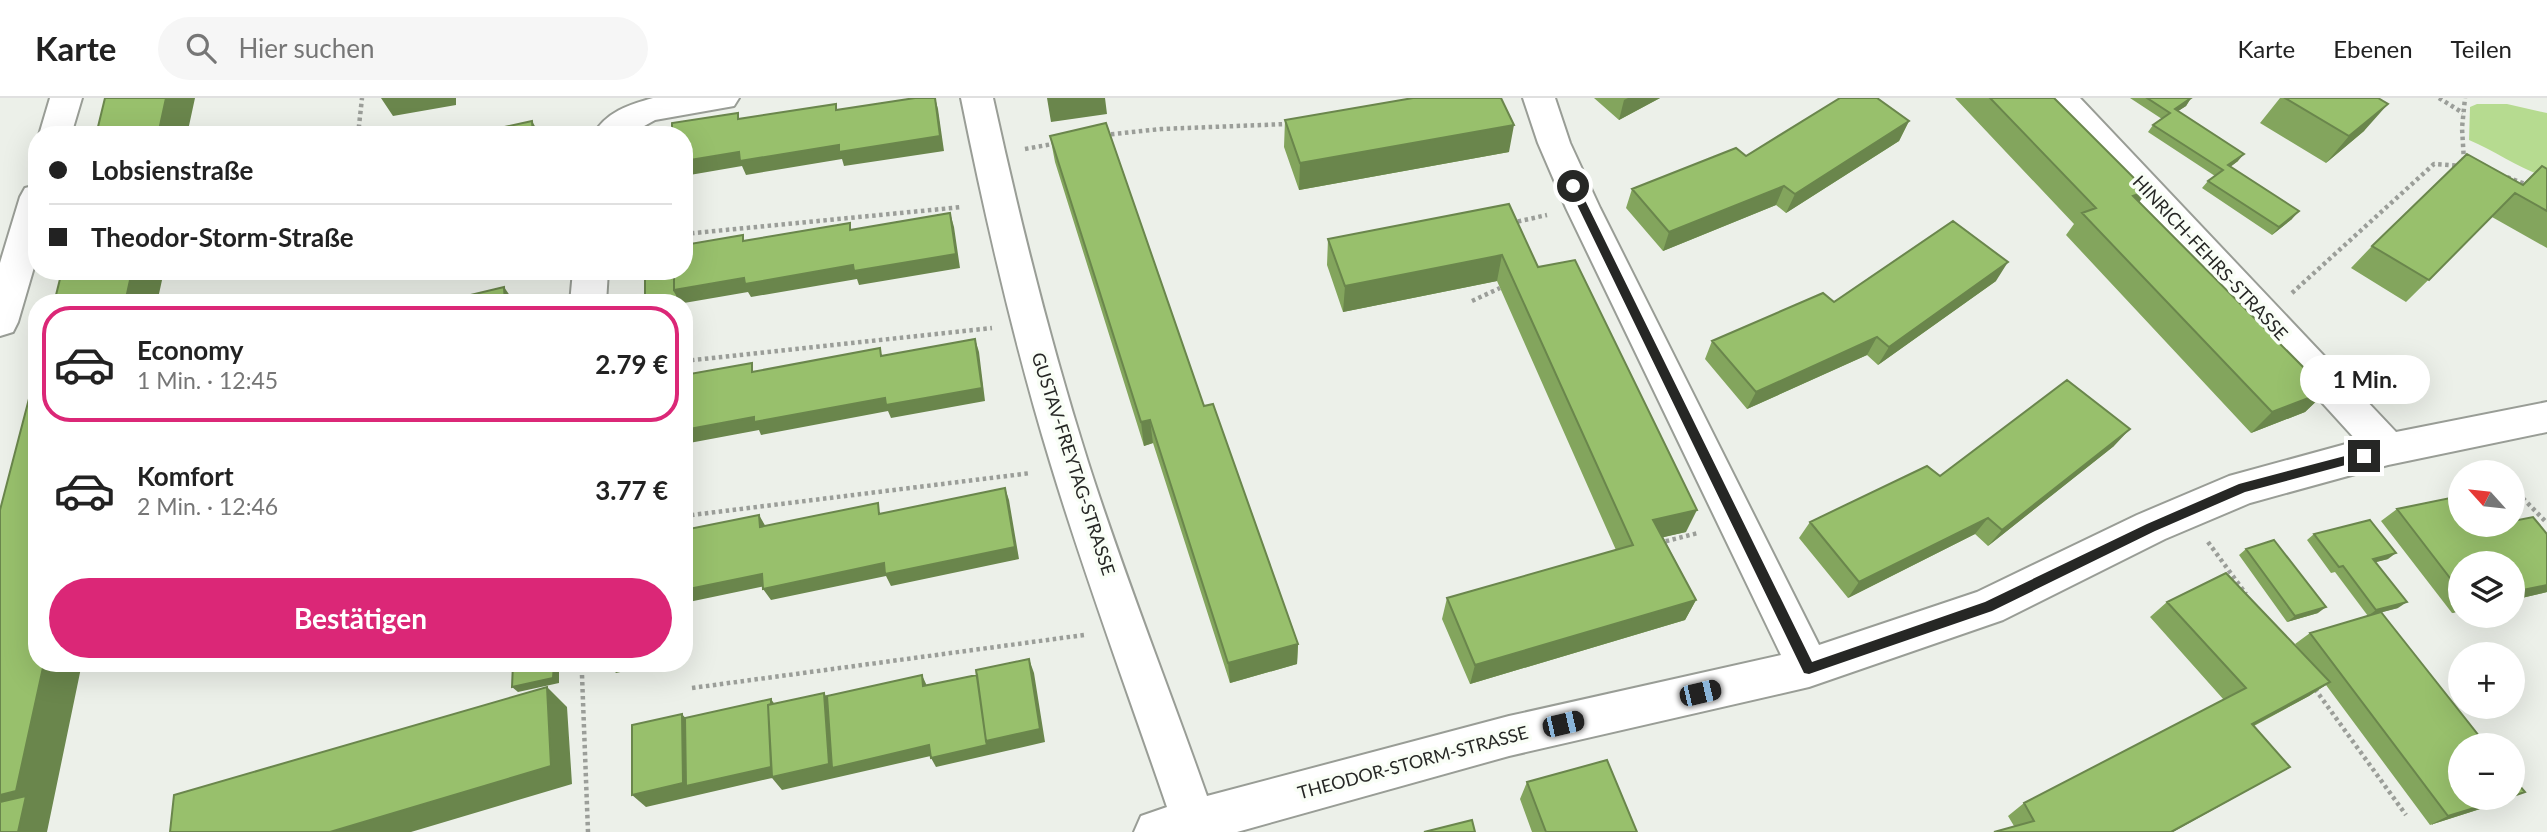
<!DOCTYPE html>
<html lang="de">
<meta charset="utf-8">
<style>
:root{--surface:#fff;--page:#f6f6f6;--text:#222;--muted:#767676;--line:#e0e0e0;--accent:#db2777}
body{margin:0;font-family:Lato,sans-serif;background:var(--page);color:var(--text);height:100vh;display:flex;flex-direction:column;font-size:26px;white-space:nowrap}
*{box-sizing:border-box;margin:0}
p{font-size:23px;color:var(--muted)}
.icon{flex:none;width:38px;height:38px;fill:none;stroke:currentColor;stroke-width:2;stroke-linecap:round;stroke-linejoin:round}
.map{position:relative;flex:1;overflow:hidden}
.drawer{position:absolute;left:28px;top:196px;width:665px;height:378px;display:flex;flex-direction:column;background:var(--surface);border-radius:28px;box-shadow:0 7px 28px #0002}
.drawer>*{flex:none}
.guide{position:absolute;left:28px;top:28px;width:665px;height:154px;border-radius:28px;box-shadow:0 7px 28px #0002;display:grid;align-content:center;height:154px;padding:0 21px;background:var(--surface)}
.needle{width:46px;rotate:297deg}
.controls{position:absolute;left:2448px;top:362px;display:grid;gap:14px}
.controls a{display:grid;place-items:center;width:77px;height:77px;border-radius:50%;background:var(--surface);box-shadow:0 7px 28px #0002;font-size:35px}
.end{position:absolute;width:32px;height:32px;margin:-16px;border:9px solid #262725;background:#fff;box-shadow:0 0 0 4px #fff}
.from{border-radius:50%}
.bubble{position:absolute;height:49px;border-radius:24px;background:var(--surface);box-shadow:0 7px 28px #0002;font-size:23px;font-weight:700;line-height:49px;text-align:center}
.car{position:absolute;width:21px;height:42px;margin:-21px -10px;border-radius:9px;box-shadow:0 0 5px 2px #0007;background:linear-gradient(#222 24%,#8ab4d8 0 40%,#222 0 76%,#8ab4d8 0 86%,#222 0)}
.guide b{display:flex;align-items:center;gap:24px;height:66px;font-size:26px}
.guide b+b{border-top:2px solid var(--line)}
.guide i{width:18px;height:18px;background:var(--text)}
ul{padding:12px 0 0;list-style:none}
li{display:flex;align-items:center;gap:21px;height:116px;margin:0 14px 10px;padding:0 7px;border:4px solid transparent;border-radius:28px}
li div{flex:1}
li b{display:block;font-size:26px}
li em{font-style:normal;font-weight:700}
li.active{border-color:var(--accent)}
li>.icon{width:63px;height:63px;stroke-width:1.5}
.button{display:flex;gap:14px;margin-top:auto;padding:14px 21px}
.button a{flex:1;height:80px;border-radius:42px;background:var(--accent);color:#fff;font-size:28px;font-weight:700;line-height:80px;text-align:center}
header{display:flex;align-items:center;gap:42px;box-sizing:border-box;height:98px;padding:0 35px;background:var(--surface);border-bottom:2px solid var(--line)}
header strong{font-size:33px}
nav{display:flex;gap:38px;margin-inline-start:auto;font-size:24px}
.search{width:490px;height:63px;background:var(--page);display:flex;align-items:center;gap:18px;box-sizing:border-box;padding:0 24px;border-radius:38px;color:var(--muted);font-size:26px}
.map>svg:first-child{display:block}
.green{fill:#b6db90}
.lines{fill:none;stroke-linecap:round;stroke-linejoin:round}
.street-casing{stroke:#999d96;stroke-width:4}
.path{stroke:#9b9e99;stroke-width:4.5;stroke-dasharray:3.5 3.5;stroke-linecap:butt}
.street{fill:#fff;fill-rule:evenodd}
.wall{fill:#83a55d}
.shaded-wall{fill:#6a864c}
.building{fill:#98c06c;stroke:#6a864c;stroke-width:2}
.route{fill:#262725}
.labels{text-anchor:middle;stroke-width:7;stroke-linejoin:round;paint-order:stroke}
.street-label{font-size:18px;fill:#262725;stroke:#f9fef6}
</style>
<header>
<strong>Karte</strong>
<div class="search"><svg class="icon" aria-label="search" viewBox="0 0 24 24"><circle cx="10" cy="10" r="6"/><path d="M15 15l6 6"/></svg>Hier suchen</div>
<nav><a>Karte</a><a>Ebenen</a><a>Teilen</a></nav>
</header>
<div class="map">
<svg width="2547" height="734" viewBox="0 0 2547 734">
<rect width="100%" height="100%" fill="#ecf0e9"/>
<path class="green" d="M2477 6H2507L2547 15V79C2519 71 2496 53 2469 42L2470 9Z"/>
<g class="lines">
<g class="street-casing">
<path id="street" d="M50 0H82L71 37H39Z
M653 0H739L734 8 655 22 628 37H593C606 14 628 7 653 0Z
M961 0H993C1020 123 1050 244 1088 364 1124 477 1168 587 1207 698L1509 618 1781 557 1566 110 1538 45 1523 0H1555L1570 45 1600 110 1819 547 1977 494 2137 417 2229 378 2357 343 2045 0H2080L2396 334 2547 304V334L2388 367 2250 405 2165 441 2003 522 1809 589 1509 658 1237 734H1134L1141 718 1167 709C1128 595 1086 482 1051 367 1014 246 986 123 961 0Z
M37 87V159L18 224 13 234 0 238V165L20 99 25 90Z
M573 173H608L606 205H570Z"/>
</g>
<path class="path" d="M2439 0 2463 15
M358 37 362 0
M535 37 575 30
M1104 37 1161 31 1287 26
M1025 51 1058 45
M2464 63 2462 30 2465 0
M2507 79 2528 87
M1511 125 1547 117
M684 136 962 109
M2292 195 2434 66 2461 68
M1472 203 1500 190
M523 205 549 198
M684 263 992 230
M2513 390 2547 425
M684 418 1031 375
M2208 444 2246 496
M1659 445 1698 435
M582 577 588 734
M692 590 1084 537
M2315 591 2406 717"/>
<use href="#street" class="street"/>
</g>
<path class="wall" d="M1594 0H1660L1619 22Z
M1955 0H2054L2139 104 2327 293 2305 314 2251 335 2066 137 2074 126Z
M2130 0H2191L2186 8 2178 13 2238 63 2230 69 2292 121 2272 137 2202 90 2208 83 2215 78 2148 34 2153 27 2162 21Z
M2280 0H2378L2364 33 2326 65 2260 25Z
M1285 22 1509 54 1299 92 1284 49Z
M1909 23 1899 43 1786 115 1776 107 1663 153 1626 110 1632 91 1746 58Z
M1050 38 1204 308 1298 546 1297 566 1230 585 1153 345 1144 348 1055 64Z
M2542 68 2547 71V150L2492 119 2406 204 2351 170 2372 148 2522 87Z
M1509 106 1538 169 1686 434 1663 439 1696 502 1685 522 1470 586 1442 521 1447 500 1616 452 1497 183 1343 214 1327 167 1328 141Z
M1996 183 1878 267 1867 257 1747 311 1705 261 1712 243 1834 204Z
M2114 348 1988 448 1975 436 1848 500 1799 440 1810 424 1940 378Z
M2397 411 2481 430 2547 436V494L2513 502 2460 466V513L2452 515 2381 423Z
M2314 436 2388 461 2376 464 2398 510 2382 514 2505 703 2430 727 2326 587 2309 598 2254 628 2290 669 2269 681 2014 728 2008 718 2024 705 2224 602 2150 519 2167 504 2299 551 2295 546 2310 535 2368 518 2335 474 2331 475 2307 442Z
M2246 451 2318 515 2287 524 2239 457Z
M1527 684 1637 734H1532L1520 701Z"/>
<path class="shaded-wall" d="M166 0H195L187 37H158Z
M381 0H456V7L393 18Z
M935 0 938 11 944 53 844 68 842 61 746 77 742 68 684 78V63Z
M1047 0H1105L1107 16 1051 24Z
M1628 0H1660L1619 22 1624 2Z
M2191 0 2186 8 2169 19 2175 11Z
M2388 6 2364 33 2326 65 2349 38Z
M532 23 540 37H533Z
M1909 23 1899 43 1786 115 1795 96Z
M1514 27 1509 54 1299 92 1300 65Z
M2244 56 2238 63 2222 75 2228 67Z
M1784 88 1776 107 1663 153 1669 134Z
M2147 93 2131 116 2133 98Z
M2299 113 2292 121 2272 137 2279 129Z
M950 115 954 129 960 170 859 187 857 181 751 199 748 194 684 205H677L674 192Z
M1502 157 1497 183 1343 214 1345 188Z
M2008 164 1996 183 1878 267 1889 249Z
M132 173H164L157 205H125Z
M504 189 515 205H505Z
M1877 239 1867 257 1747 311 1756 294Z
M975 241 979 254 985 303 891 320 888 313 761 337 759 332 684 346V332Z
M2327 293 2305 314 2251 335 2272 314Z
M1150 322 1153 345 1144 348 1141 324Z
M2130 331 2114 348 1988 448 2002 432Z
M1005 390 1009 402 1019 461 891 488 886 478 771 502 763 491Z
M1697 412 1686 434 1643 444 1653 422Z
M759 417 766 429H760Z
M1988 420 1975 436 1848 500 1859 484Z
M2396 455 2388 461 2365 467 2373 461Z
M762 476 770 487 684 505V492Z
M2547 487V494L2513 502V494Z
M1696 502 1685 522 1470 586 1475 567Z
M2407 504 2398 510 2368 518 2376 512Z
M2326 509 2318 515 2287 524 2295 518Z
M2460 509V513L2452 515Z
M1298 546 1297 566 1230 585 1228 565Z
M1029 561 1034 575 1045 644 936 669 931 660 986 643Z
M44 565H82L47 734H18L0 723V697Z
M554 565H559V585L518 594 512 589Z
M630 565H655V566L616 575 611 569Z
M922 577 927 588H923Z
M2330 584 2309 598 2232 639 2252 626Z
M547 589 567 609 572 686 411 734H330Z
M824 595 833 608 929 647 935 657 782 692 772 680 646 709 632 697 682 616 694 630 771 601 778 611Z
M2290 669 2173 734H2171Z
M2507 700H2513L2505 703 2430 727 2448 718Z"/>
<path class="building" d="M105 0H166L158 37H96Z
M915 0H935L940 38 839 54V47L740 63 739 54 684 63V37H672V25L738 15V21L836 6V12Z
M1413 0H1501L1514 27 1300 65 1285 22Z
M1840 0H1877L1909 23 1795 96 1784 88 1669 134 1632 91 1736 50 1746 58Z
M1990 0H2054L2147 93 2133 98 2327 293 2272 314 2082 115 2096 110Z
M2147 0H2191L2175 11 2244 56 2228 67 2299 113 2279 129 2208 83 2223 72 2153 27 2170 15Z
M2285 0H2378L2388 6 2349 38Z
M532 23 533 37H468Z
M1106 25 1204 308 1213 306 1298 546 1228 565 1150 322 1141 324 1050 38Z
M672 29V37H644V33Z
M2467 56 2523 87 2542 68 2547 71V113L2515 95 2429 182 2372 148Z
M1509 106 1538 169 1575 162 1697 412 1653 422 1696 502 1475 567 1447 500 1633 447 1502 157 1345 188 1328 141Z
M950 115 956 156 854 173 853 167 745 186 744 180 674 192V173H684V147L743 137V143L850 125V132Z
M1953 123 2008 164 1889 249 1877 239 1756 294 1712 243 1823 195 1834 204Z
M62 173H132L125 205H54Z
M645 173H674V192L677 197V205H645Z
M504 189 505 205H437Z
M975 241 982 290 886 307 885 300 754 324V319L684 332V277L752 265V274L880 250 881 258Z
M37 270V565H44L16 693 0 697V412Z
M2067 282 2130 331 2002 432 1988 420 1859 484 1810 424 1927 368 1940 378Z
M1005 390 1015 449 885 476 884 465 763 491 762 476 684 492V432L759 417 760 429 878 405 879 416Z
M2455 399 2460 405V427H2478L2481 430 2496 427H2513V423L2533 419 2547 436V487L2513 494V466H2460V493L2397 411Z
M2370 422 2396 455 2373 461 2407 504 2376 512 2343 468 2339 469 2314 436Z
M2274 442 2326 509 2295 518 2246 451Z
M2226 475 2330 584 2252 626 2290 669 2171 734H1994L2034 723 2024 705 2246 590 2167 504Z
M2381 514 2487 648H2460V700H2507L2448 718 2310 535Z
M1029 561 1040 631 986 643 976 572Z
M513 565H554L553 580 512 589Z
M611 565H630L611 569Z
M922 577 923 588 977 577 986 643 987 647 931 660 929 647 832 670 827 598Z
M547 589 551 668 330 734H170L174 697Z
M824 595 829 666 772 679 768 607Z
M771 601V606L768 607 771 669 686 688 685 620Z
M682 616 683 685 632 697V627Z
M1607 662 1637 734H1546L1527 684Z
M2513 680 2525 694 2513 698Z
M26 698 18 734H0V704Z
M1472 722 1475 734H1424Z"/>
<path class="route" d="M1573 85 1578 88 1812 564 1985 504 2147 426 2239 386 2364 353 2369 358 2364 362 2245 394 2155 433 1992 513 1809 576 1804 575 1568 88Z"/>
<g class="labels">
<g class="street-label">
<text transform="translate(2210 160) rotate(47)" y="6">HINRICH-FEHRS-STRASSE</text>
<text transform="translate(1073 366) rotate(72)" y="6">GUSTAV-FREYTAG-STRASSE</text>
<text transform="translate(1413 665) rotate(-15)" y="6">THEODOR-STORM-STRASSE</text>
</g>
</g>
</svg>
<div class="controls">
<a><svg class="needle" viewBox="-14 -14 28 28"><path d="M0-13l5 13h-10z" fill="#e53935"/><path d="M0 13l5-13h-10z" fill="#767676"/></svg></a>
<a><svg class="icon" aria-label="layers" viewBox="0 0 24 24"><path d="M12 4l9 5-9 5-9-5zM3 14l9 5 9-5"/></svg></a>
<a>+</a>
<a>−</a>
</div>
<i class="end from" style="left:1573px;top:88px"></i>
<i class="end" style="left:2364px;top:358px"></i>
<div class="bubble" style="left:2300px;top:257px;width:130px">1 Min.</div>
<i class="car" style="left:1700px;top:595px;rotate:77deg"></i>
<i class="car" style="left:1563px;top:626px;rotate:77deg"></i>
<div class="guide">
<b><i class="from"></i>Lobsienstraße</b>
<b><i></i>Theodor-Storm-Straße</b>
</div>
<section class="drawer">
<ul>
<li class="active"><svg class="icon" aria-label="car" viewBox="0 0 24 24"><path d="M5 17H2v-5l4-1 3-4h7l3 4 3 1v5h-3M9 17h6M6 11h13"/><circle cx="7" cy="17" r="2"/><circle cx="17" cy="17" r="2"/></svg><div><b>Economy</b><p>1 Min. · 12:45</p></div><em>2.79 €</em></li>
<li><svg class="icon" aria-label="car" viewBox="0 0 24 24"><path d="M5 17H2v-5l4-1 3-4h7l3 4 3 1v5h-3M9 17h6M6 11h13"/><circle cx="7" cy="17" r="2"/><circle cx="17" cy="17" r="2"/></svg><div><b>Komfort</b><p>2 Min. · 12:46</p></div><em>3.77 €</em></li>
</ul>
<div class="button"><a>Bestätigen</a></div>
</section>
</div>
